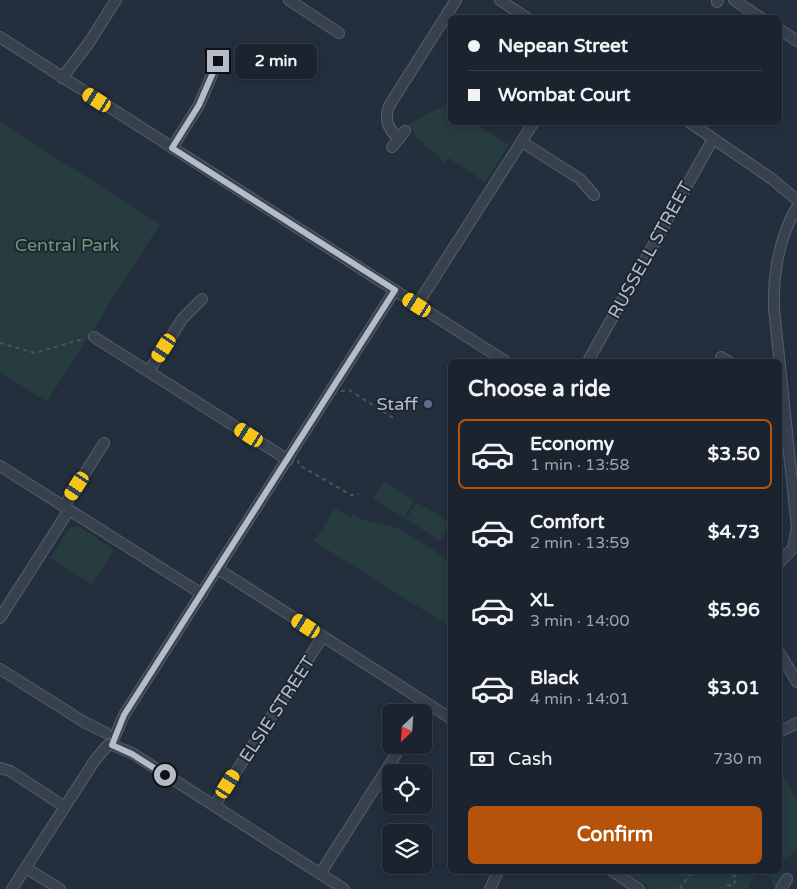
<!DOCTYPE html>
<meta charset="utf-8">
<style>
:root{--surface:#1b232e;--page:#242b36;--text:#f1f3f6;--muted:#a0a4aa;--line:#39404a;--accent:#b45309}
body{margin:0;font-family:"Varela Round",sans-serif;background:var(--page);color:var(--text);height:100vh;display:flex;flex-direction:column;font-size:19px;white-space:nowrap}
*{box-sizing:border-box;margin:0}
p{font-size:16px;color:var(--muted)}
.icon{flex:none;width:28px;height:28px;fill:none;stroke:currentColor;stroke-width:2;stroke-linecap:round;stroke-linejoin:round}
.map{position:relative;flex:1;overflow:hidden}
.details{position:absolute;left:448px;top:359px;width:334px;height:515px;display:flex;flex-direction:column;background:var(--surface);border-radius:8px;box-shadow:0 2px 12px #0003,0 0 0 1px var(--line)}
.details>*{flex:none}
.top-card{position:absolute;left:448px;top:15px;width:334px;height:110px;border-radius:8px;box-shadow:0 2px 12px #0003,0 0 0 1px var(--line);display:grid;align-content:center;height:110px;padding:0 20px;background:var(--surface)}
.needle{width:32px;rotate:205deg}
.controls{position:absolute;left:382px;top:704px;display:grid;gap:10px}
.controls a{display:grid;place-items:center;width:50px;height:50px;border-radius:8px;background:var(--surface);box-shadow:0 2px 12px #0003,0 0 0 1px var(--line);font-size:25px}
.end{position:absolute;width:22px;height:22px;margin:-11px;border:6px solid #b4bcc9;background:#111;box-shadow:0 0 0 2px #111}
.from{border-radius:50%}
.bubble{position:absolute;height:35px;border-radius:8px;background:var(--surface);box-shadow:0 2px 12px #0003,0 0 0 1px var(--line);font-size:16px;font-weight:700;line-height:35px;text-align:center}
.car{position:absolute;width:15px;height:30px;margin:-15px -8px;border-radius:6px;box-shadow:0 0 4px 1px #0007;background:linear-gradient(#f5c518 24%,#345 0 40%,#f5c518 0 76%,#345 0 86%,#f5c518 0)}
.top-card b{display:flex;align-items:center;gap:18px;height:48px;font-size:19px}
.top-card b+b{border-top:1px solid var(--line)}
.top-card i{width:12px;height:12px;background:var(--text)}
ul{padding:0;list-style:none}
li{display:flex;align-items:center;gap:15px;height:70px;margin:0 10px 8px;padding:0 10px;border:2px solid transparent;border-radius:8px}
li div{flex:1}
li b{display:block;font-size:19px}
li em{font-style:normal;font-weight:700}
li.current{border-color:var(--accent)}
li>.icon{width:45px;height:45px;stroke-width:1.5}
h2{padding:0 20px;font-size:22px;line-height:60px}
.pay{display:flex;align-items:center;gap:12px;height:55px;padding:0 20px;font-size:19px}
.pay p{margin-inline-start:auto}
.action{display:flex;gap:10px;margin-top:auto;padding:10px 20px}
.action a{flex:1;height:58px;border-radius:8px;background:var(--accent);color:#fff;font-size:20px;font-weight:700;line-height:58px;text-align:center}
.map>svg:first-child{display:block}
.green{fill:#263c3f}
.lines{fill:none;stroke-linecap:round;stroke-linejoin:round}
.minor-casing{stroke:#565f6c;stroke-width:12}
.path{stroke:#44595c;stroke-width:2;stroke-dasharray:4 4;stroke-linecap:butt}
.minor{stroke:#38414e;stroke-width:10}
.route{stroke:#b4bcc9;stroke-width:6}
.service-dot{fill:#5c6f8a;stroke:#1d2633;stroke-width:2}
.labels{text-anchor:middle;stroke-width:4;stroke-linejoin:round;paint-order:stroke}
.park-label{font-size:18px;fill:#6b9a76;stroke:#1d2633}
.street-label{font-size:18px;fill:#b4bcc9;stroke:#1d2633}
.poi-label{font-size:18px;fill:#b4bcc9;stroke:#1d2633;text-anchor:end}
</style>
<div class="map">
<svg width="797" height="889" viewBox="0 0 797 889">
<rect width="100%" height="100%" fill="#242f3e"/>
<path class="green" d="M446 104 450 106V122L474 123 509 145 485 182 449 158 445 163 416 137 408 125Z
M0 122 160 224 47 402 0 372Z
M384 481 414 501 404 518 373 498Z
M417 502 450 523 440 541 406 519Z
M335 509 351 517 354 513 363 520 401 529 450 561V627L314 541Z
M78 526 114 550 92 584 50 558 69 528Z
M779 769 797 800V851L779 862Z
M779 864 786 875 776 889 764 871 754 877 747 889H649L647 885 626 871H779Z"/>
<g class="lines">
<g class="minor-casing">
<path id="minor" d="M289 0 339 33
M500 0 527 18
M734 0 761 18
M717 2 718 0
M779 29 797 41
M0 37 505 361
M62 78 88 44 116 0
M689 122 772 179 797 200
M399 139C388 129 384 120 389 106L456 0
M522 142 580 179 594 195
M392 147 405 131
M172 148 199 105 218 61
M417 305 534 122
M94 337 288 460
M721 357 728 361
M588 361 713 139
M149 371 183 318 202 299
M0 466 202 594
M64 506 104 443
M779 563 793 548 797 528 774 309C773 275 779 237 797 207
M218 569 450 718
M0 618 69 510
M779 652 797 682
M0 669 84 722 106 733
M423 712 428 704
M779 732 797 723
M115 736 124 715 395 290
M112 745 132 753 344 889
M0 768 10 771 65 807
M214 806 323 636
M26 868 60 889
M612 871 639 889
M320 874 402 745
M12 889 95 760 108 745
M490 889 498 871
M781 889 787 879"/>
</g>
<path class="path" d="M0 343 35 353 79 340 85 341
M341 391 349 390 392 417 393 421
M298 460 299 465 351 495 359 494
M727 885 732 886 737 878 727 871
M680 889 692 871"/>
<use href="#minor" class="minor"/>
</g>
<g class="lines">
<path class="route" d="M165 775 132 754 112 745 124 715 395 290 172 148 199 105 218 61"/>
</g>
<circle class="service-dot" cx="428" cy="404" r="5"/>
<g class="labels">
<g class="park-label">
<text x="67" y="251">Central Park</text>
</g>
<g class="street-label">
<text transform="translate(650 250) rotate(-61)" y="6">RUSSELL STREET</text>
<text transform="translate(277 709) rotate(-57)" y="6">ELSIE STREET</text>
</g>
<g class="poi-label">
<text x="418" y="410">Staff</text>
</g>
</g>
</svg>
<div class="controls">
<a><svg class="needle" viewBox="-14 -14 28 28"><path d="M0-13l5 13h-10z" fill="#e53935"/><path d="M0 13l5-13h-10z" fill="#a0a4aa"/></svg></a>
<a><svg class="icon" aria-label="locate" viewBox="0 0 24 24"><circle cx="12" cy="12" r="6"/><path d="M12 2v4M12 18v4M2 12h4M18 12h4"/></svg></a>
<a><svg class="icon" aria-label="layers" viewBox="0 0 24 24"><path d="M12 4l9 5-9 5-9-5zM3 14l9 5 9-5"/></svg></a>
</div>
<i class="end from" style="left:165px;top:775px"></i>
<i class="end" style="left:218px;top:61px"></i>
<div class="bubble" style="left:235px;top:44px;width:82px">2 min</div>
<i class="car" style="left:97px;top:100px;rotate:303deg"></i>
<i class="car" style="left:417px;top:305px;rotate:303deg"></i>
<i class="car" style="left:164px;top:348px;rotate:213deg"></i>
<i class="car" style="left:249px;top:435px;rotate:303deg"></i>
<i class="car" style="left:77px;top:486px;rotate:213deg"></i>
<i class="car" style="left:306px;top:626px;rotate:303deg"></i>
<i class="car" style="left:228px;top:784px;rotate:32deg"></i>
<div class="top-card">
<b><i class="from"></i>Nepean Street</b>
<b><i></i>Wombat Court</b>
</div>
<section class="details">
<h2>Choose a ride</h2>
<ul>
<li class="current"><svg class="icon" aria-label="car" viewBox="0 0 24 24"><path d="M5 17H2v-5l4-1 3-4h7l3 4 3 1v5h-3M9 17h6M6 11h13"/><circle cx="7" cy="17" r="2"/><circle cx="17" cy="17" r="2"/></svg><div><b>Economy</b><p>1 min · 13:58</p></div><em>$3.50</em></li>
<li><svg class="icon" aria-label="car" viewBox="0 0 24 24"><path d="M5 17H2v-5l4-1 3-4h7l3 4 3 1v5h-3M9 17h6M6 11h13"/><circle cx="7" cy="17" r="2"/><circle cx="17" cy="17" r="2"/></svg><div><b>Comfort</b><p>2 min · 13:59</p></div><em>$4.73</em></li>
<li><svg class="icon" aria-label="car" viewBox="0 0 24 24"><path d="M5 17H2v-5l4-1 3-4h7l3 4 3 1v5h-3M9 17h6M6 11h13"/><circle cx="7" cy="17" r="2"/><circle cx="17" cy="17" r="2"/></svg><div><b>XL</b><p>3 min · 14:00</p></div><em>$5.96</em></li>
<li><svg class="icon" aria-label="car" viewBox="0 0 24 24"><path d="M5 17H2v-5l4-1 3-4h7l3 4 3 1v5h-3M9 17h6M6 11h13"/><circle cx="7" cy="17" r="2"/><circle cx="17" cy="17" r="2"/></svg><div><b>Black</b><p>4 min · 14:01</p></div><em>$3.01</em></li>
</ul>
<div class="pay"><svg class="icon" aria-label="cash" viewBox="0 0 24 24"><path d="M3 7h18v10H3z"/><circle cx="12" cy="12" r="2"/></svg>Cash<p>730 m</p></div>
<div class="action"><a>Confirm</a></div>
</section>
</div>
